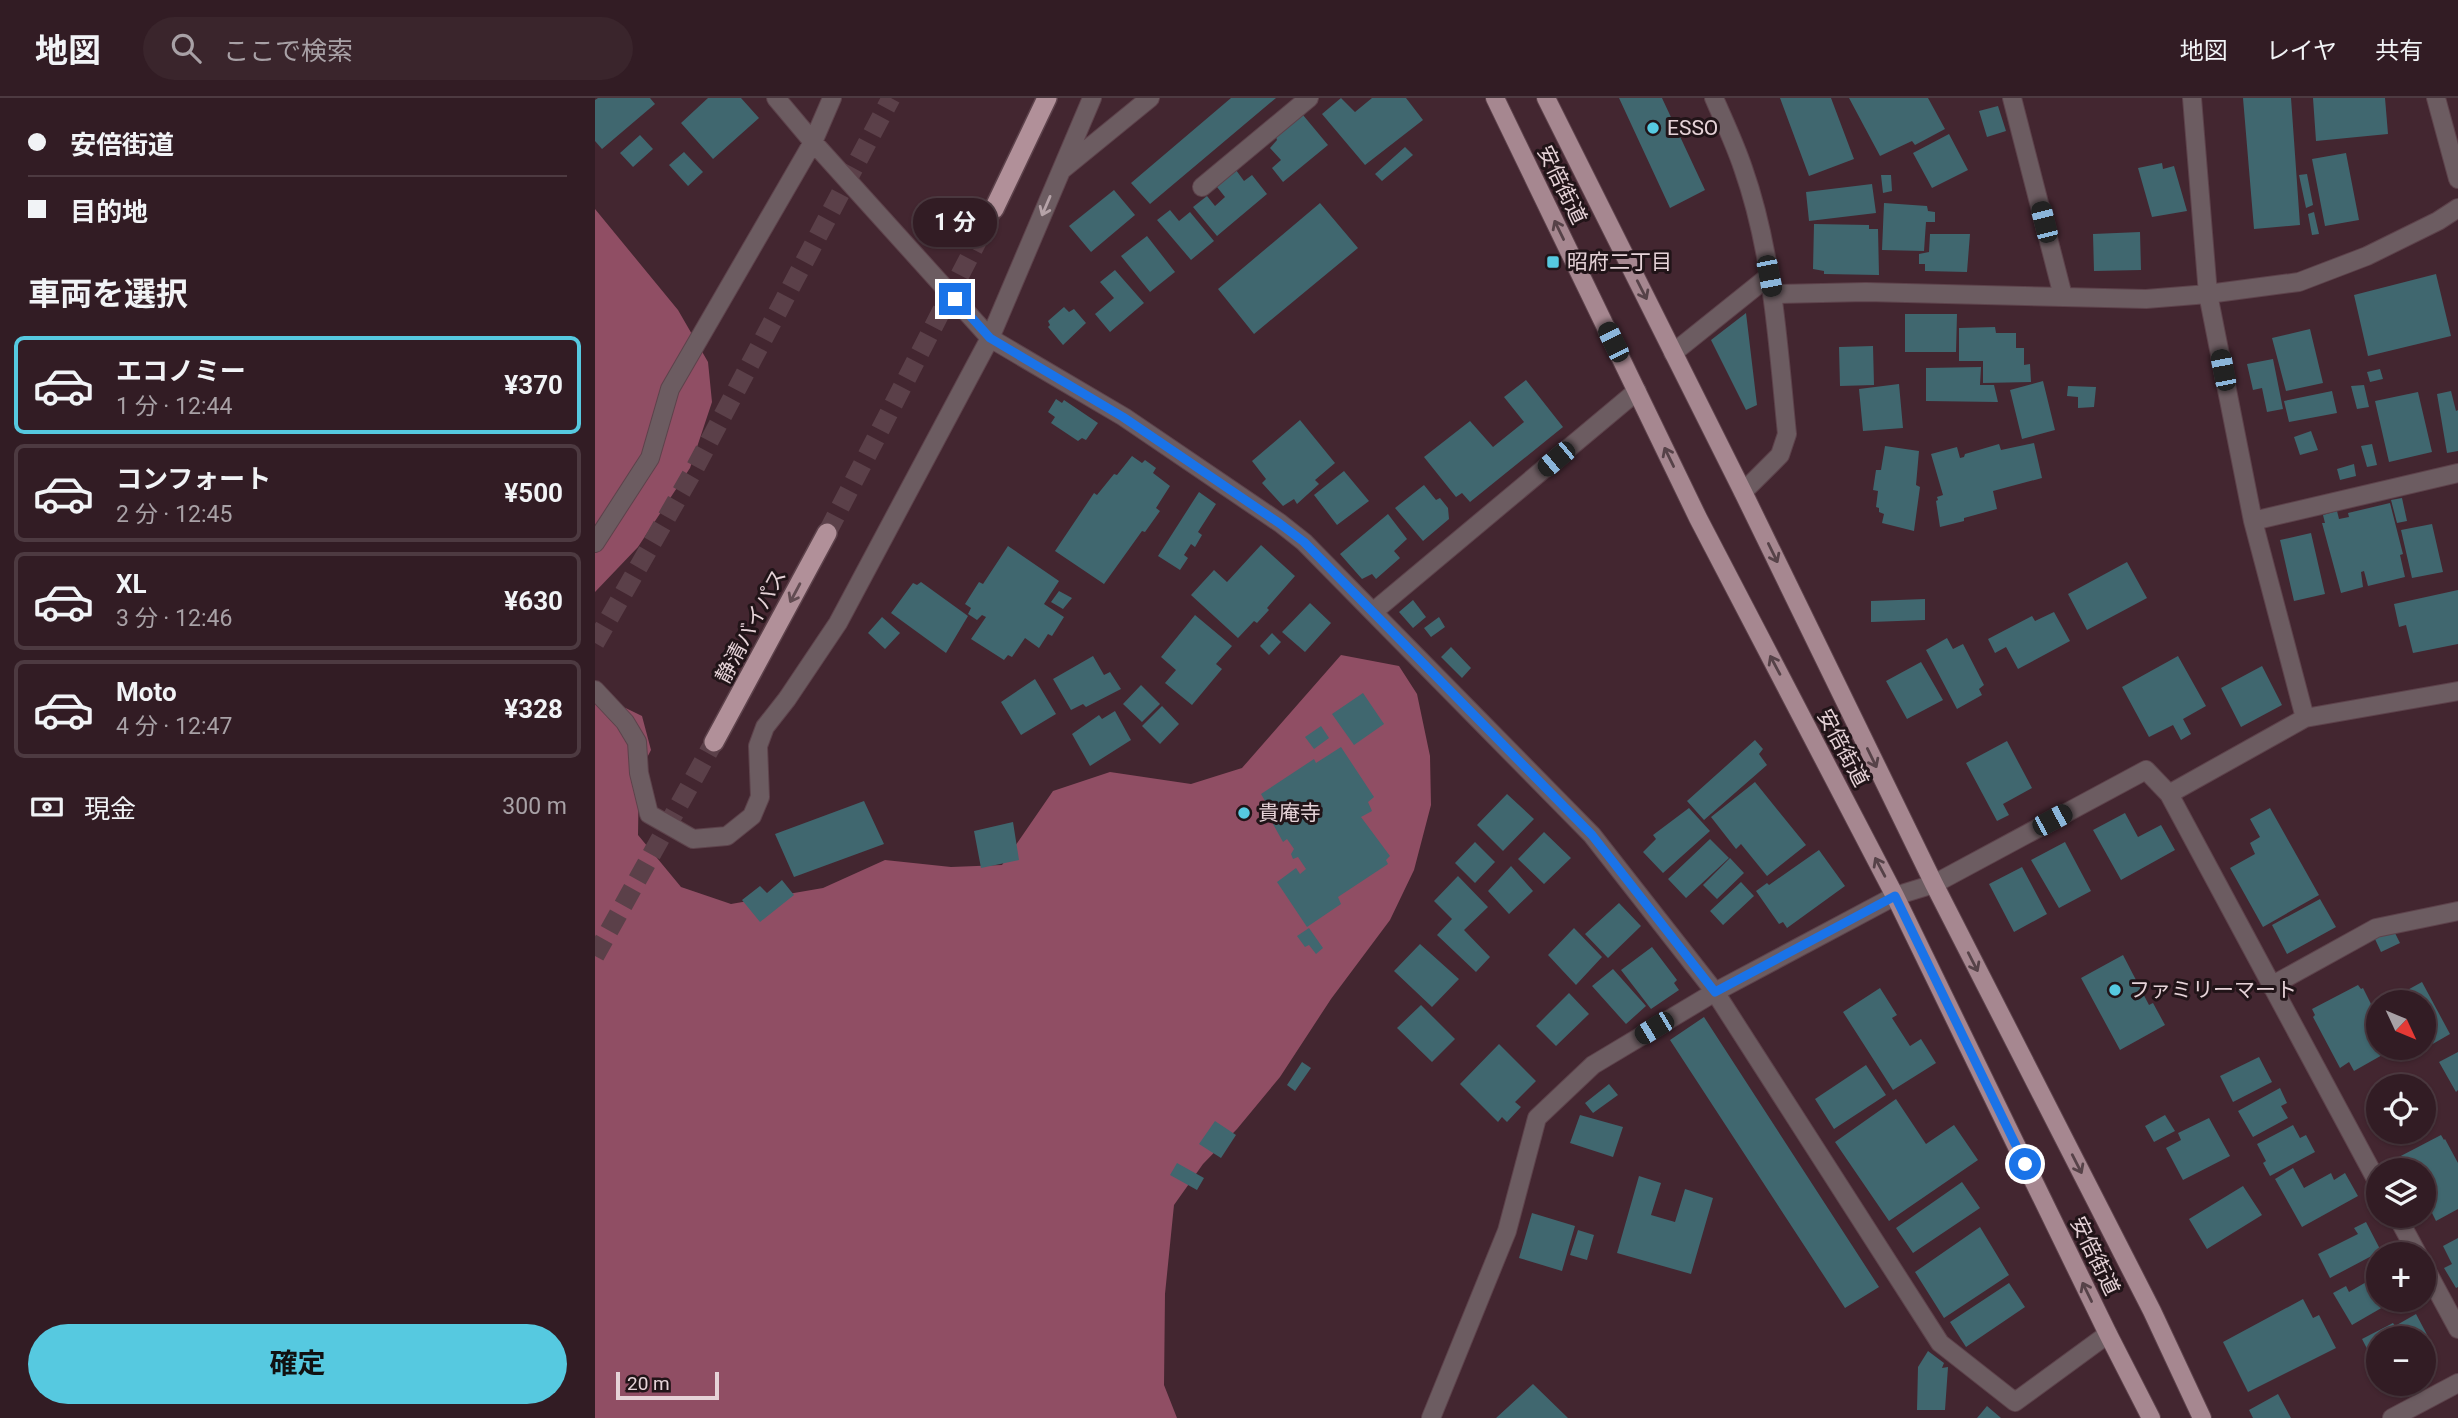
<!DOCTYPE html>
<html lang="ja">
<meta charset="utf-8">
<style>
:root{--surface:#321c24;--page:#3a252c;--text:#f1f3f6;--muted:#a8a1a6;--line:#4d3a41;--accent:#56c9e0}
body{margin:0;font-family:Roboto,"Noto Sans JP",sans-serif;background:var(--page);color:var(--text);height:100vh;display:flex;flex-direction:column;font-size:26px;white-space:nowrap}
*{box-sizing:border-box;margin:0}
p{font-size:23px;color:var(--muted)}
.icon{flex:none;width:38px;height:38px;fill:none;stroke:currentColor;stroke-width:2;stroke-linecap:round;stroke-linejoin:round}
.map{position:relative;flex:1;overflow:hidden}
.sheet{display:flex;flex-direction:column;background:var(--surface);width:595px}
.sheet>*{flex:none}
.guide{display:grid;align-content:center;height:154px;padding:0 28px;background:var(--surface)}
.needle{width:46px;rotate:134deg}
.buttons{position:absolute;left:1771px;top:892px;display:grid;gap:14px}
.buttons a{display:grid;place-items:center;width:70px;height:70px;border-radius:50%;background:var(--surface);box-shadow:0 2px 5px #0004,0 0 0 2px var(--line);font-size:35px}
.scale{position:absolute;left:21px;bottom:18px;width:103px;box-sizing:border-box;padding-left:7px;border:4px solid #e6d3d8;border-top:0;font-size:19px;line-height:24px;white-space:nowrap;color:#e6d3d8;-webkit-text-stroke:5px #211418;paint-order:stroke}
.end{position:absolute;width:32px;height:32px;margin:-16px;border:9px solid #1a73e8;background:#fff;box-shadow:0 0 0 4px #fff}
.from{border-radius:50%}
.bubble{position:absolute;height:49px;border-radius:24px;background:var(--surface);box-shadow:0 2px 5px #0004,0 0 0 2px var(--line);font-size:23px;font-weight:700;line-height:49px;text-align:center}
.car{position:absolute;width:21px;height:42px;margin:-21px -10px;border-radius:9px;box-shadow:0 0 5px 2px #0007;background:linear-gradient(#222 24%,#8ab4d8 0 40%,#222 0 76%,#8ab4d8 0 86%,#222 0)}
.guide b{display:flex;align-items:center;gap:24px;height:66px;font-size:26px}
.guide b+b{border-top:2px solid var(--line)}
.guide i{width:18px;height:18px;background:var(--text)}
ul{padding:0;list-style:none}
li{display:flex;align-items:center;gap:21px;height:98px;margin:0 14px 10px;padding:0 14px;border:4px solid var(--line);border-radius:10px}
li div{flex:1}
li b{display:block;font-size:26px}
li em{font-style:normal;font-weight:700}
li.selected{border-color:var(--accent)}
li>.icon{width:63px;height:63px;stroke-width:1.5}
h2{padding:0 28px;font-size:32px;line-height:84px}
.pay{display:flex;align-items:center;gap:18px;height:77px;padding:0 28px;font-size:26px}
.pay p{margin-inline-start:auto}
.action{display:flex;gap:14px;margin-top:auto;padding:14px 28px}
.action a{flex:1;height:80px;border-radius:42px;background:var(--accent);color:#111;font-size:28px;font-weight:700;line-height:80px;text-align:center}
header{display:flex;align-items:center;gap:42px;box-sizing:border-box;height:98px;padding:0 35px;background:var(--surface);border-bottom:2px solid var(--line)}
header strong{font-size:33px}
nav{display:flex;gap:38px;margin-inline-start:auto;font-size:24px}
.search{width:490px;height:63px;background:var(--page);display:flex;align-items:center;gap:18px;box-sizing:border-box;padding:0 24px;border-radius:38px;color:var(--muted);font-size:26px}
main{display:flex;flex:1;min-height:0}
.map>svg:first-child{display:block}
.forest{fill:#904e64}
.building{fill:#40676f}
.lines{fill:none;stroke-linecap:round;stroke-linejoin:round}
.trunk-tunnel{stroke:#5b4049;stroke-width:19;stroke-dasharray:19 10;stroke-linecap:butt}
.minor-casing{stroke:#5d424b;stroke-width:20}
.tertiary-casing{stroke:#5d424b;stroke-width:20}
.primary-casing{stroke:#5d424b;stroke-width:20}
.trunk-casing{stroke:#5d424b;stroke-width:22}
.minor{stroke:#6c5c61;stroke-width:18}
.tertiary{stroke:#6c5c61;stroke-width:18}
.primary{stroke:#a68790;stroke-width:18}
.trunk{stroke:#b19099;stroke-width:19}
.oneway{stroke:#b5a3a8}
.oneway2{stroke:#564248}
.oneway3{stroke:#624c52}
.route{stroke:#1a73e8;stroke-width:9}
.poi-dot{fill:#56c9e0;stroke:#211418;stroke-width:2.5}
.labels{text-anchor:middle;stroke-width:6;stroke-linejoin:round;paint-order:stroke}
.poi-label{font-size:21px;fill:#e6d3d8;stroke:#211418;text-anchor:start}
.street-label{font-size:21px;fill:#e6d3d8;stroke:#211418}
</style>
<header>
<strong>地図</strong>
<div class="search"><svg class="icon" aria-label="search" viewBox="0 0 24 24"><circle cx="10" cy="10" r="6"/><path d="M15 15l6 6"/></svg>ここで検索</div>
<nav><a>地図</a><a>レイヤ</a><a>共有</a></nav>
</header>
<main>
<section class="sheet">
<div class="guide">
<b><i class="from"></i>安倍街道</b>
<b><i></i>目的地</b>
</div>
<h2>車両を選択</h2>
<ul>
<li class="selected"><svg class="icon" aria-label="car" viewBox="0 0 24 24"><path d="M5 17H2v-5l4-1 3-4h7l3 4 3 1v5h-3M9 17h6M6 11h13"/><circle cx="7" cy="17" r="2"/><circle cx="17" cy="17" r="2"/></svg><div><b>エコノミー</b><p>1 分 · 12:44</p></div><em>¥370</em></li>
<li><svg class="icon" aria-label="car" viewBox="0 0 24 24"><path d="M5 17H2v-5l4-1 3-4h7l3 4 3 1v5h-3M9 17h6M6 11h13"/><circle cx="7" cy="17" r="2"/><circle cx="17" cy="17" r="2"/></svg><div><b>コンフォート</b><p>2 分 · 12:45</p></div><em>¥500</em></li>
<li><svg class="icon" aria-label="car" viewBox="0 0 24 24"><path d="M5 17H2v-5l4-1 3-4h7l3 4 3 1v5h-3M9 17h6M6 11h13"/><circle cx="7" cy="17" r="2"/><circle cx="17" cy="17" r="2"/></svg><div><b>XL</b><p>3 分 · 12:46</p></div><em>¥630</em></li>
<li><svg class="icon" aria-label="car" viewBox="0 0 24 24"><path d="M5 17H2v-5l4-1 3-4h7l3 4 3 1v5h-3M9 17h6M6 11h13"/><circle cx="7" cy="17" r="2"/><circle cx="17" cy="17" r="2"/></svg><div><b>Moto</b><p>4 分 · 12:47</p></div><em>¥328</em></li>
</ul>
<div class="pay"><svg class="icon" aria-label="cash" viewBox="0 0 24 24"><path d="M3 7h18v10H3z"/><circle cx="12" cy="12" r="2"/></svg>現金<p>300 m</p></div>
<div class="action"><a>確定</a></div>
</section>
<div class="map">
<svg width="1863" height="1320" viewBox="0 0 1863 1320">
<rect width="100%" height="100%" fill="#432630"/>
<path class="forest" d="M0 111 83 212 113 264 117 304 95 370 43 449 0 494Z
M746 557 804 568 822 596 835 658 836 707 819 772 795 822 736 901 685 979 642 1031 608 1066 579 1107 570 1196 569 1287 582 1320H0V595L47 618 56 652 44 675 43 737 86 789 136 806 228 790 290 762 356 769 407 767 458 693 515 674 596 686 647 670Z"/>
<path class="building" d="M3 0H55L60 6 7 51 0 43V2Z
M113 0H146L164 20 118 61 86 25Z
M636 0H681L555 106 536 85Z
M746 0 760 14 777 0H811L828 22 770 67 727 16Z
M1024 0H1067L1110 92 1075 110Z
M1185 0H1236L1259 61 1214 78Z
M1254 0H1333L1350 31 1320 47 1317 43 1285 58Z
M1648 0H1696L1705 127 1659 131Z
M1718 0H1790L1793 36 1721 43Z
M1403 8 1411 33 1392 39 1384 13Z
M708 17 733 47 688 84 677 70 686 62 675 50 682 42 681 39Z
M1354 36 1373 72 1337 90 1318 55Z
M45 37 58 51 38 69 25 55Z
M810 49 818 57 787 83 780 76Z
M89 54 108 74 93 88 74 67Z
M1751 55 1764 122 1730 128 1717 61Z
M1567 65 1568 71 1579 68 1592 113 1557 119 1543 70Z
M641 72 649 83 657 77 672 96 622 138 598 109 612 98 620 108 630 99 622 89Z
M1712 76 1718 107 1711 110 1704 77Z
M1286 77H1296L1297 93 1288 95Z
M1277 86 1281 115 1214 123 1211 94Z
M519 92 540 117 496 154 474 128Z
M725 105 763 150 659 236 623 191Z
M1289 105 1332 108 1333 113 1340 114V124H1331L1329 153 1287 152Z
M575 112 584 123 595 114 619 143 596 162 562 122Z
M1719 114 1724 136 1717 137 1713 116Z
M1219 126 1274 127V131H1283L1284 177 1229 176V173L1218 171Z
M1545 134 1546 172 1499 173 1498 136Z
M1335 136H1375L1372 174 1330 173V166H1324V156L1334 154Z
M552 138 580 174 555 194 526 158Z
M520 172 549 205 515 234 500 216 519 200 505 184Z
M1841 176 1856 238 1773 258 1759 197Z
M469 209 474 214 479 211 491 225 468 247 453 229 455 227 453 223Z
M1151 215 1162 307 1151 312 1116 242Z
M1310 216H1362L1361 254H1310Z
M1400 229 1401 235H1421V250H1429V267L1435 266 1436 284 1388 285V263H1364V230Z
M1715 231 1728 285 1691 293 1677 240Z
M1278 248 1279 287 1245 288 1244 249Z
M1678 261 1688 311 1672 314 1667 290 1658 292 1652 266Z
M1386 269 1385 287H1399L1403 304 1331 303V270Z
M1785 271 1788 281 1775 284 1772 274Z
M931 282 968 329 875 404 867 395 861 399 829 359 875 323 898 349 929 324 909 299Z
M1448 283 1460 332 1427 341 1415 292Z
M1304 286 1308 330 1268 333 1264 291Z
M1769 287 1774 309 1762 311 1756 288Z
M1473 288 1501 289 1499 309 1483 310V299L1472 298Z
M1737 293 1742 315 1694 324 1689 303Z
M1856 293 1861 313 1863 312V353L1852 355 1842 296Z
M1823 294 1837 354 1794 364 1780 303Z
M461 301 467 305 469 302 503 325 491 342 487 340 483 343 456 325 460 319 453 314Z
M705 322 740 365 720 382 724 386 702 406 699 401 688 408 667 385 671 381 657 363Z
M1716 333 1723 352 1705 357 1699 339Z
M1439 345 1447 380 1398 393 1402 411 1369 420V423L1345 429 1341 403 1343 402 1342 399 1348 397 1336 356 1362 349 1365 360 1369 359 1370 356 1404 346 1406 352Z
M1777 346 1782 367 1772 369 1766 348Z
M1290 348 1324 353 1321 387 1325 389 1319 433 1287 425 1289 416 1284 414V410L1281 409 1283 393 1278 392 1281 372H1286Z
M537 358 547 365 550 362 561 370 558 375 575 388 561 410 565 413 550 434 547 433 509 486 460 453 499 395 502 397 519 376 522 377Z
M1759 366 1761 378 1745 382 1742 371Z
M749 373 774 403 742 427 719 397Z
M829 387 841 402 845 400 853 410 854 421 828 443 800 410Z
M604 394 621 406 603 434 607 437 600 449 596 446 589 457 593 460 585 472 563 458Z
M1807 400 1812 423 1802 425 1796 402Z
M1795 405 1808 456 1805 457 1810 479 1773 488 1769 473 1766 474 1768 489 1746 495 1727 425H1730L1728 417 1742 413 1744 421 1754 419 1753 415Z
M793 416 812 441 799 453 805 460 781 481 777 476 767 481 745 456Z
M1837 426 1848 474 1817 480 1806 432Z
M1716 435 1730 496 1699 503 1685 442Z
M666 447 700 478 672 510 674 512 662 525 659 523 643 540 596 497 619 472 632 484Z
M413 448 464 483 449 506 469 519 457 538 453 536 444 550 430 540 417 559 413 557 409 562 376 541 391 519 387 517 382 522 373 516 376 510 370 506 384 484 388 486Z
M1532 464 1552 500 1492 532 1473 496Z
M326 484 373 518 351 555 296 515 318 485 322 487Z
M1863 492V546L1818 555 1811 527 1804 529 1799 506Z
M464 493 477 500 468 511 456 504Z
M1330 501V522L1276 524V503Z
M818 502 831 519 818 530 804 514Z
M715 505 736 525 710 554 687 534Z
M1459 514 1475 543 1423 571 1411 549 1400 555 1393 541 1437 518 1440 523Z
M600 517 637 548 621 566 627 571 597 607 570 585 581 572 566 559Z
M287 519 305 535 290 551 273 535Z
M844 519 850 529 836 539 829 530Z
M677 535 686 544 674 557 665 548Z
M1352 540 1358 551 1368 546 1389 587 1384 591 1387 597 1362 611 1331 552Z
M856 549 876 570 867 580 846 559Z
M498 558 509 577 515 574 526 591 491 609 488 606 476 612 458 581Z
M1583 558 1611 608 1588 621 1596 636 1586 642 1578 627 1554 639 1527 589Z
M1326 564 1348 602 1312 621 1291 583Z
M1667 568 1687 607 1646 629 1626 590Z
M440 581 461 616 426 637 406 604Z
M546 587 565 606 547 624 528 606Z
M768 595 789 626 759 647 737 616Z
M567 608 584 626 565 646 547 628Z
M520 613 536 642 495 668 477 636 504 617 507 621Z
M726 628 734 640 719 651 710 639Z
M1160 642 1168 651 1164 656 1172 667 1109 722 1092 703Z
M1412 643 1437 690 1408 706 1414 717 1402 723 1371 665Z
M746 649 779 699 773 704 777 713 766 719 795 758 791 762 793 766 743 799 746 806 712 829 682 784 701 770 705 776 711 771 703 759 698 761 696 756 699 751 692 741 688 744 678 726 681 722 666 696 719 661 721 665Z
M1160 684 1211 747 1172 778 1146 746 1141 751 1116 719Z
M912 696 939 721 908 753 882 727Z
M269 703 289 746 199 779 180 736Z
M1094 710 1115 733 1068 775 1048 754 1061 741 1058 737Z
M1675 710 1724 797 1668 829 1635 770 1660 756 1655 745 1665 739 1655 721Z
M1530 715 1543 739 1566 727 1580 752 1526 782 1498 732Z
M418 724 424 762 386 770 379 733Z
M949 734 976 760 949 786 923 761Z
M1115 741 1134 760 1091 800 1073 781Z
M880 744 900 764 880 785 860 765Z
M1470 744 1496 793 1464 810 1436 762Z
M1224 752 1250 788 1192 830 1188 824 1184 826 1161 793 1172 785 1174 787Z
M1135 760 1149 775 1122 801 1108 787Z
M916 768 938 793 914 816 893 793Z
M1427 769 1452 816 1419 834 1394 786Z
M863 778 893 809 869 832 895 859 881 874 842 837 857 821 839 803Z
M187 782 199 797 165 824 147 802 165 788 172 795Z
M1146 784 1159 798 1128 827 1115 813Z
M1725 801 1741 829 1692 856 1677 827Z
M1024 805 1046 828 1013 860 990 836Z
M714 830 728 850 721 856 714 847 710 849 702 838Z
M979 830 1007 859 981 887 953 857Z
M1798 831 1805 845 1786 854 1780 841Z
M825 846 864 881 837 909 799 873Z
M1057 849 1082 882 1079 885 1084 892 1056 911 1026 872Z
M1528 857 1554 907 1558 905 1570 927 1525 952 1486 880Z
M1018 871 1051 908 1031 926 997 888Z
M1827 884 1855 936 1829 951V905H1801L1798 900Z
M1763 887 1766 891 1768 890 1783 920V950H1786L1789 956 1759 973 1754 964 1745 970 1718 919 1720 917 1717 911Z
M1285 890 1302 917 1297 920 1315 948 1326 941 1341 965 1298 992 1248 914Z
M974 895 994 916 961 948 941 928Z
M826 907 860 941 837 964 802 930Z
M1109 919 1284 1189 1250 1210 1075 942Z
M904 946 941 983 920 1004 926 1009 912 1024 907 1019 903 1024 865 986Z
M1863 954V992L1861 994 1844 964Z
M1664 959 1677 984 1638 1004 1625 978Z
M707 964 716 970 700 993 692 987Z
M1271 967 1291 997 1239 1031 1220 1001Z
M1014 986 1023 997 998 1015 990 1005Z
M1685 990 1692 1005 1686 1008 1693 1020 1658 1039 1643 1013Z
M1301 1001 1331 1046 1359 1027 1383 1062 1294 1123 1240 1044Z
M985 1017 1028 1029 1018 1059 975 1045Z
M1570 1017 1580 1033 1559 1044 1550 1028Z
M1614 1020 1635 1058 1588 1082 1571 1050 1586 1042 1583 1035Z
M620 1023 641 1037 626 1060 604 1046Z
M1698 1027 1705 1040 1711 1037 1720 1054 1675 1078 1668 1065 1671 1063 1662 1046Z
M1846 1037 1849 1042 1850 1041 1863 1065V1111L1841 1123 1837 1115 1829 1119V1073H1803L1800 1061Z
M582 1065 609 1080 602 1092 575 1077Z
M1698 1070 1709 1090 1736 1075 1739 1082 1750 1075 1763 1098 1707 1129 1680 1081Z
M1044 1078 1066 1085 1056 1117 1080 1124 1090 1091 1118 1100 1096 1176 1022 1155Z
M1367 1084 1385 1110 1318 1155 1301 1130Z
M1648 1088 1667 1117 1612 1151 1594 1121Z
M937 1115 980 1128 967 1173 924 1160Z
M1771 1124 1786 1153 1735 1180 1723 1156 1763 1136 1759 1130Z
M1385 1129 1414 1177 1349 1220 1320 1174Z
M983 1132 999 1137 992 1162 975 1157Z
M1863 1140V1189L1861 1190 1849 1170 1857 1166 1848 1148Z
M1780 1179 1783 1185V1202H1794L1795 1205 1757 1227 1738 1195 1751 1188 1754 1194Z
M1414 1185 1430 1209 1371 1249 1355 1224Z
M1708 1201 1718 1220 1724 1217 1741 1250 1653 1294 1628 1244Z
M1821 1216 1837 1246 1829 1251V1241H1783V1272L1767 1241 1798 1225 1800 1228Z
M1333 1253 1349 1265 1347 1270 1353 1269 1350 1312H1322L1323 1269Z
M938 1286 973 1320H901Z
M1683 1296 1696 1320H1658L1654 1312Z
M1392 1308 1406 1320H1382Z"/>
<g class="lines">
<path class="trunk-tunnel" d="M232 435 399 111
M0 545 100 370 296 0
M0 858 119 644"/>
<g class="minor-casing">
<path id="minor" d="M181 0 218 44 395 240 529 319 685 425 709 444 997 737 1120 894 1345 1245 1420 1304 1513 1236
M1417 0 1468 198
M1597 0 1613 196 1658 423 1710 620
M1841 0 1863 81
M468 71 555 0
M607 89 714 0
M1178 196 1271 194 1551 201 1613 196 1704 184 1772 158 1843 123 1863 110
M1078 255 1174 178
M1658 423 1863 375
M0 445 55 360 75 291 218 44 237 0
M778 514 1042 293
M0 592 30 624 42 644 44 675 54 716 98 741 132 738 157 718 165 699 163 648 170 629 192 601 243 525 395 240 497 0
M1676 888 1781 830 1863 813
M1783 1085 1574 696 1710 620 1863 593
M1802 1118 1823 1157
M1829 1168 1863 1231
M836 1320 912 1133 942 1020 998 967 1120 894 1300 798 1339 786 1551 672 1574 696
M1797 1320 1863 1285"/>
</g>
<g class="tertiary-casing">
<path id="tertiary" d="M1119 0C1129 23 1140 46 1148 70 1178 155 1183 247 1192 336L1185 357 1148 394"/>
</g>
<g class="primary-casing">
<path id="primary" d="M900 0 1103 420 1300 798 1513 1236 1556 1320
M951 0 1148 394 1339 786 1557 1213 1607 1320"/>
</g>
<g class="trunk-casing">
<path id="trunk" d="M399 111 452 0
M119 644 232 435"/>
</g>
<use href="#minor" class="minor"/>
<use href="#tertiary" class="tertiary"/>
<use href="#primary" class="primary"/>
<use href="#trunk" class="trunk"/>
</g>
<defs><path id="oneway-shaft" d="M-6 0H5M1.5-3L5.5 0L1.5 3" fill="none" stroke-width="1.6" stroke-linecap="round" stroke-linejoin="round" transform="scale(1.75)"/></defs>
<use class="oneway" href="#oneway-shaft" transform="translate(451 108) rotate(113)"/>
<g class="oneway2">
<use href="#oneway-shaft" transform="translate(964 132) rotate(-116)"/>
<use href="#oneway-shaft" transform="translate(1047 192) rotate(63)"/>
<use href="#oneway-shaft" transform="translate(1074 359) rotate(-116)"/>
<use href="#oneway-shaft" transform="translate(1178 455) rotate(64)"/>
<use href="#oneway-shaft" transform="translate(1180 567) rotate(-118)"/>
<use href="#oneway-shaft" transform="translate(1277 660) rotate(64)"/>
<use href="#oneway-shaft" transform="translate(1285 769) rotate(-118)"/>
<use href="#oneway-shaft" transform="translate(1378 864) rotate(63)"/>
<use href="#oneway-shaft" transform="translate(1482 1066) rotate(63)"/>
<use href="#oneway-shaft" transform="translate(1492 1194) rotate(-116)"/>
</g>
<use class="oneway3" href="#oneway-shaft" transform="translate(200 495) rotate(118)"/>
<g class="lines">
<path class="route" d="M360 201 395 240 528 319 684 425 709 444 997 737 1120 894 1300 798 1430 1066"/>
</g>
<g class="poi-dot">
<circle cx="1058" cy="30" r="7"/>
<rect x="951" y="157" width="14" height="14" rx="3.5"/>
<circle cx="649" cy="715" r="7"/>
<circle cx="1520" cy="892" r="7"/>
</g>
<g class="labels">
<g class="poi-label">
<text x="1072" y="37">ESSO</text>
<text x="972" y="171">昭府二丁目</text>
<text x="663" y="722">貴庵寺</text>
<text x="1534" y="899">ファミリーマート</text>
</g>
<g class="street-label">
<text transform="translate(967 87) rotate(64)" y="7">安倍街道</text>
<text transform="translate(156 528) rotate(-62)" y="7">静清バイパス</text>
<text transform="translate(1248 650) rotate(62)" y="7">安倍街道</text>
<text transform="translate(1500 1158) rotate(64)" y="7">安倍街道</text>
</g>
</g>
</svg>
<div class="buttons">
<a><svg class="needle" viewBox="-14 -14 28 28"><path d="M0-13l5 13h-10z" fill="#e53935"/><path d="M0 13l5-13h-10z" fill="#a8a1a6"/></svg></a>
<a><svg class="icon" aria-label="locate" viewBox="0 0 24 24"><circle cx="12" cy="12" r="6"/><path d="M12 2v4M12 18v4M2 12h4M18 12h4"/></svg></a>
<a><svg class="icon" aria-label="layers" viewBox="0 0 24 24"><path d="M12 4l9 5-9 5-9-5zM3 14l9 5 9-5"/></svg></a>
<a>+</a>
<a>−</a>
</div>
<div class="scale">20 m</div>
<i class="end from" style="left:1430px;top:1066px"></i>
<i class="end" style="left:360px;top:201px"></i>
<div class="bubble" style="left:318px;top:100px;width:84px">1 分</div>
<i class="car" style="left:1449px;top:124px;rotate:346deg"></i>
<i class="car" style="left:1174px;top:178px;rotate:169deg"></i>
<i class="car" style="left:1018px;top:244px;rotate:334deg"></i>
<i class="car" style="left:1628px;top:272px;rotate:349deg"></i>
<i class="car" style="left:961px;top:361px;rotate:230deg"></i>
<i class="car" style="left:1457px;top:722px;rotate:62deg"></i>
<i class="car" style="left:1059px;top:930px;rotate:239deg"></i>
</div>
</main>
